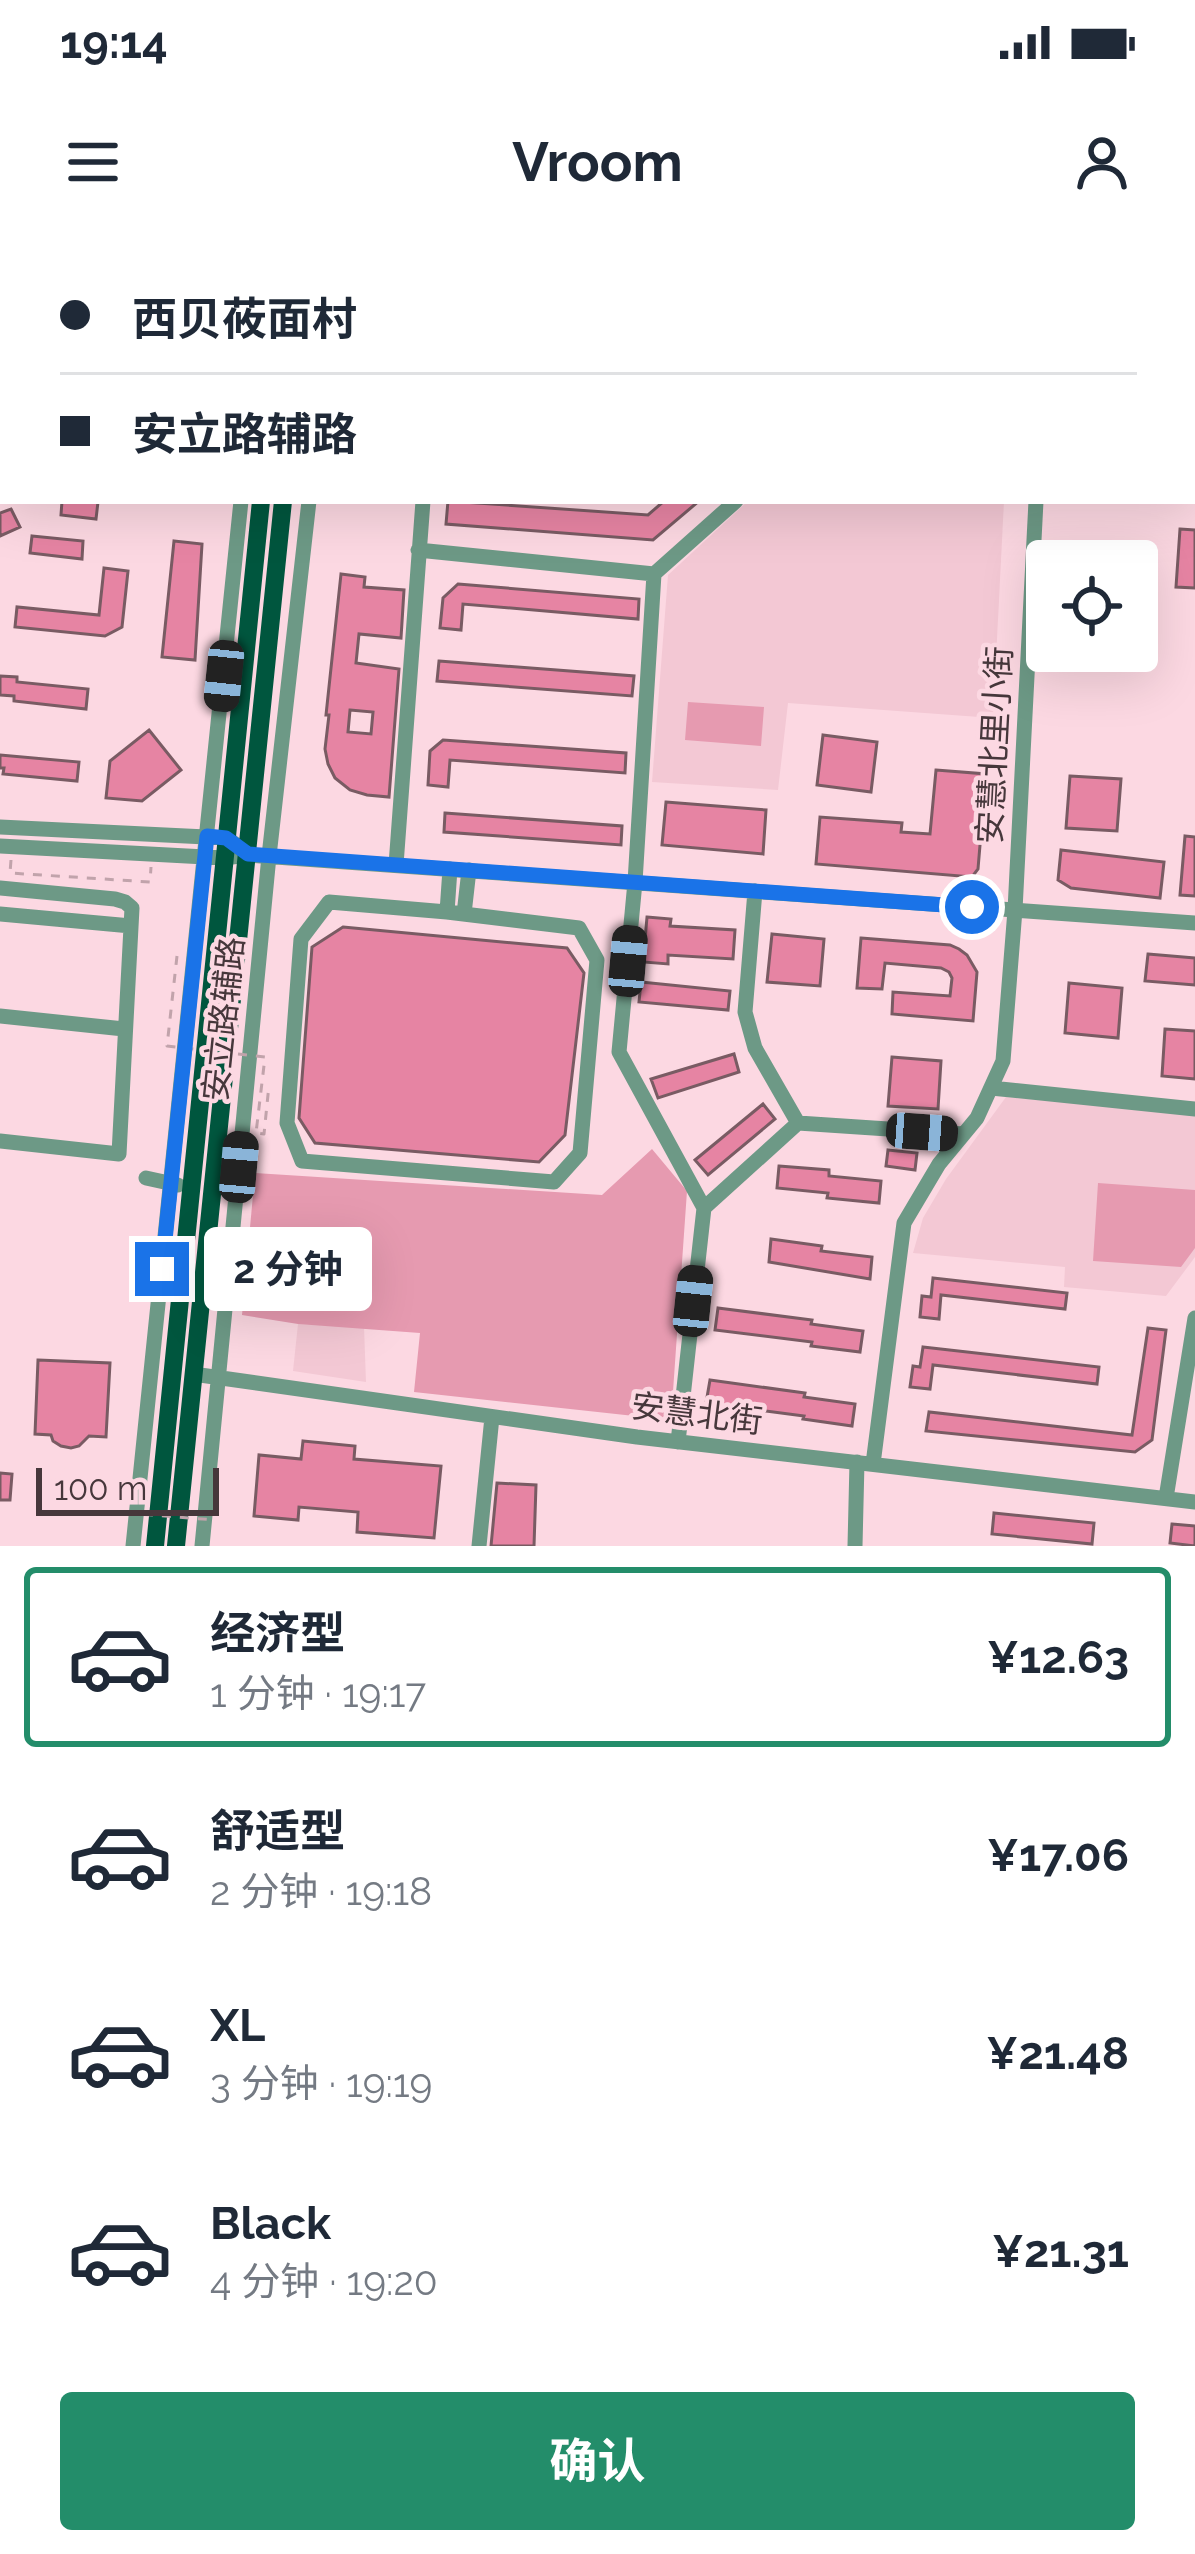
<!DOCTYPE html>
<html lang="zh">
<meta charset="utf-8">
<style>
:root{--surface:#fff;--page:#f2f2f3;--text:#1f2937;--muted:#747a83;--line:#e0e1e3;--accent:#238d6a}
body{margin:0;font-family:Raleway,"Noto Sans SC",sans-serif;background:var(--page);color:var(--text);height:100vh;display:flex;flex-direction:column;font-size:45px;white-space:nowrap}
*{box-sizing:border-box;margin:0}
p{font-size:39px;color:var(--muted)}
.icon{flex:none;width:66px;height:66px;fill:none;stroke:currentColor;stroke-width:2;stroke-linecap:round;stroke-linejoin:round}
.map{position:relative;height:1306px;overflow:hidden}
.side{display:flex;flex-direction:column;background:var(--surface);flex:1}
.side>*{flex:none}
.hud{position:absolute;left:0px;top:0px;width:1197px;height:264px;box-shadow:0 12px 48px #0002;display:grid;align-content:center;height:264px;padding:0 60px;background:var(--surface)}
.buttons{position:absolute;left:1026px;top:300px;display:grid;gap:24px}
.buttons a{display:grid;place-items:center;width:132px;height:132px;border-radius:12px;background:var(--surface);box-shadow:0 12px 48px #0002;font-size:60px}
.scale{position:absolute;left:36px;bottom:30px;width:183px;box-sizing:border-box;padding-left:12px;border:6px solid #46373b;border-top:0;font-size:33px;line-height:42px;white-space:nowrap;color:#46373b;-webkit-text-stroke:9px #fcd8e2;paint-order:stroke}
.end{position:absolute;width:54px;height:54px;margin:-27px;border:15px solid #1a73e8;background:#fff;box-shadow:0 0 0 6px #fff}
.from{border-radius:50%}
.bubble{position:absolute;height:84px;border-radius:12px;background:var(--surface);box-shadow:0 12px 48px #0002;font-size:39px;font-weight:700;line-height:84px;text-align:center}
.car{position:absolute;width:36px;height:72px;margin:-36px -18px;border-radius:15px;box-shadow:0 0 9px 3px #0007;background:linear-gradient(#222 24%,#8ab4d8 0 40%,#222 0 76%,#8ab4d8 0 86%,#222 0)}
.hud b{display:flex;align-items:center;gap:42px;height:114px;font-size:45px}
.hud b+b{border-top:3px solid var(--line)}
.hud i{width:30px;height:30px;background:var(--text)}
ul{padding:21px 0 0;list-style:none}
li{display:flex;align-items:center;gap:36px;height:180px;margin:0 24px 18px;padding:0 36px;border:6px solid transparent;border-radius:12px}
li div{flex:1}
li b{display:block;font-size:45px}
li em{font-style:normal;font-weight:700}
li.selected{border-color:var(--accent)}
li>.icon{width:108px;height:108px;stroke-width:1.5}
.cta{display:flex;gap:24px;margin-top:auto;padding:24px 60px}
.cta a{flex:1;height:138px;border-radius:12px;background:var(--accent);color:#fff;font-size:48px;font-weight:700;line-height:138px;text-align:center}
.status{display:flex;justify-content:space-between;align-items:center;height:84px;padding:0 60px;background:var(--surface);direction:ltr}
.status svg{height:33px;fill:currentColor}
header{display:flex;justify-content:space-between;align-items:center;height:156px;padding:0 60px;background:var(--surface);font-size:54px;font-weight:700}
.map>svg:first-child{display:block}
.built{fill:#f3c8d4}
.green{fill:#e69ab0}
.building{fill:#e684a3;stroke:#795b63;stroke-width:3;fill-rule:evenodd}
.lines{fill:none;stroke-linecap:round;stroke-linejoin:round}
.path{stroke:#c1a3ab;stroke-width:3;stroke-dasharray:9 9;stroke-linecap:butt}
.minor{stroke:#6d9986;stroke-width:15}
.major{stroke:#00563e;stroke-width:18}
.path-bridge{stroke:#c1a3ab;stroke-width:3;stroke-dasharray:9 9;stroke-linecap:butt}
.route{stroke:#1a73e8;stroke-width:15}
.labels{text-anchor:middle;stroke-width:9;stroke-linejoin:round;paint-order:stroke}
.street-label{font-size:33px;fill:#46373b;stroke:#fcd8e2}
</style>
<div class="status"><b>19:14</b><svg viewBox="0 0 49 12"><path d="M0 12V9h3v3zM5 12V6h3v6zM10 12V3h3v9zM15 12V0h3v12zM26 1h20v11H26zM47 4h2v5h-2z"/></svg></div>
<header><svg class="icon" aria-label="menu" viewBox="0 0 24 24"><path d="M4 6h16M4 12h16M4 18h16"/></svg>Vroom<svg class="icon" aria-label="person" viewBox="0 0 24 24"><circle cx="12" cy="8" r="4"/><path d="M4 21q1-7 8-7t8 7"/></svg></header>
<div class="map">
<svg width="1195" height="1306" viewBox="0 0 1195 1306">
<rect width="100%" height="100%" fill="#fcd8e2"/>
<path class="built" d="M748 261H1004L993 478 788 463 778 550 652 542 668 335Z
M1006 857 1195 873V1017L1166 1056 1064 1047 1065 1027 913 1013 923 978 946 939Z
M298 1084 364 1087 366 1142 293 1131Z"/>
<path class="green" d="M688 462 764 467 761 506 685 500Z
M652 909 687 951 671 1180 414 1152 420 1093 298 1084 242 1075 255 933 602 955Z
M1098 943 1195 950V1008L1181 1027 1093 1021Z"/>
<path class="building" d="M62 261 98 262 96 279 61 275Z
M448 261 648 275 664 261H699L653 300 446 284Z
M11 269 20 287 0 296V273Z
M1180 289 1195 290V348L1176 347Z
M32 296 83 301 82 319 30 313Z
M174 301 202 304 195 420 162 417Z
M104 328 128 331 122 387 105 396 15 387 17 367 99 375Z
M341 334 365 337 364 347 404 350 401 398 359 394 356 423 399 429 389 557 367 555 350 550 335 538 328 524 325 509 329 475H326ZM350 470 373 472 371 494 348 492Z
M458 344 639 359 638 379 463 364 461 390 440 388 443 358Z
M439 421 634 436 632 456 437 441Z
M0 436 17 437V442L88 449 86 469 14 461V456L0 455Z
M149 490 181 530 142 561 106 558 110 521Z
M823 495 877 502 871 552 817 545Z
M443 500 626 513 625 533 450 520 448 547 428 545 430 511Z
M0 515 79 522 77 541 3 534 4 528H0Z
M936 530 986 534 978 629 972 637 816 624 820 577 902 583 901 592 930 594Z
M1070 536 1121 539 1117 591 1066 588Z
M666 562 766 570 763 614 662 605Z
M445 573 622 586 621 605 444 592Z
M1185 596 1195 597V656L1180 655Z
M1061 610 1164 622 1160 658 1071 648 1058 640Z
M647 677 671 679 670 686 735 690 733 719 668 715V724L643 722Z
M343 687 567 708 584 733 565 895 539 922 315 903 299 878 312 707Z
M772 694 824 699 820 746 767 742Z
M861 698 950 705 959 709 967 715 977 732 973 781 892 774 893 752 950 756 952 738 949 732 941 728 885 723 882 749 857 748Z
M1148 714 1195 718V745L1145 741Z
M641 742 730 751 728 770 639 762Z
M1069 743 1122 748 1118 798 1065 793Z
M1165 789 1195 791V839L1162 836Z
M734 814 739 832 658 858 651 839Z
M892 817 941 821 938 869 888 866Z
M763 864 775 879 708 935 695 920Z
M888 910 917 913 915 930 886 926Z
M779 926 829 930V936L881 941 879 963 827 958 828 953 777 948Z
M771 999 822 1006 821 1011 872 1017 870 1039 769 1022Z
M933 1038 1067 1053 1065 1069 941 1055 939 1079 920 1077 922 1056 931 1057Z
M718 1068 812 1080 811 1084 863 1091 860 1112 811 1106 812 1102 715 1090Z
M1148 1088 1166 1090 1152 1200 1135 1212 926 1191 929 1172 1132 1195Z
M923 1107 1099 1127 1097 1144 933 1125 930 1149 910 1147 913 1126 920 1127Z
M38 1120 110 1123 106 1197 89 1196 79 1206 71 1208 61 1206 53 1201 51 1195 35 1194Z
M710 1140 805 1153 804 1157 855 1164 852 1186 803 1179 804 1176 706 1163Z
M303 1201 355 1206 354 1219 441 1226 434 1298 357 1292 358 1272 299 1267 298 1280 254 1276 259 1215 301 1219Z
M0 1233 12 1234 10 1260H0Z
M497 1243 536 1245 534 1306H491Z
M994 1273 1094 1283 1092 1304 992 1294Z
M1172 1284 1195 1286V1306L1170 1303Z"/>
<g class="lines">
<path class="path" d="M11 620 10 633 150 642 151 627"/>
<path class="minor" d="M267 3 268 0
M339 3V0
M1049 3V0
M1194 209H1195
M418 310 654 334
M0 587 227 598 236 605
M0 606 224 618 248 615 1195 683
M396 625 423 261
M0 648 115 659 125 662 132 668 119 914 0 901
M755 651 745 772 755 808 798 883 963 894
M329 662 447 672 579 688 597 720 580 913 554 942 302 921 287 883 301 699Z
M447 672 450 629
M0 674 131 686
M464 674 469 630
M0 776 124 789
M991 848 1195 869
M146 938 178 945
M704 968 798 883
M193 1134 637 1197 1195 1262
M678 1202 704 968 619 812 635 642 654 334 736 261
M873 1224 904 983 939 924 977 878 1003 821 1015 670 1036 261
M1166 1258 1195 1078
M133 1306 241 261
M202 1306 269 616 309 261
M479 1306 492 1177
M855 1306 857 1222"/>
<path class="major" d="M288 3V0
M311 3V0
M155 1306 261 261
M176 1306 283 261"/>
<path class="path-bridge" d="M177 716 167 806 265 817 256 893 264 894 269 845
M126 1273 215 1280"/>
</g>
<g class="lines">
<path class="route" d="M162 1029 207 596 226 598 248 614 972 667"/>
</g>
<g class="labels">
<g class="street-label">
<text transform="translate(994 505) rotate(-87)" y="12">安慧北里小街</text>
<text transform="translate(223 779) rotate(-84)" y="12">安立路辅路</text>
<text transform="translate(697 1173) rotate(7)" y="12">安慧北街</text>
</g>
</g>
</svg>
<div class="buttons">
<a><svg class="icon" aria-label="locate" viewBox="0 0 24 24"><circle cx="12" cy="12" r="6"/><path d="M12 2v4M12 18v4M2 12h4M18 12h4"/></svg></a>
</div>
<div class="scale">100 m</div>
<i class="end from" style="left:972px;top:667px"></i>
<i class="end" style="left:162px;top:1029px"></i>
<div class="bubble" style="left:204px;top:987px;width:168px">2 分钟</div>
<i class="car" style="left:224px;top:436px;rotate:186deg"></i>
<i class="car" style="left:628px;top:721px;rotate:5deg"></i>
<i class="car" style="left:922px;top:892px;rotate:94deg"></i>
<i class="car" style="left:239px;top:927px;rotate:5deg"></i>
<i class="car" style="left:693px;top:1061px;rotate:6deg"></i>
<div class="hud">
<b><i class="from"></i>西贝莜面村</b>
<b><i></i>安立路辅路</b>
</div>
</div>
<section class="side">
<ul>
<li class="selected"><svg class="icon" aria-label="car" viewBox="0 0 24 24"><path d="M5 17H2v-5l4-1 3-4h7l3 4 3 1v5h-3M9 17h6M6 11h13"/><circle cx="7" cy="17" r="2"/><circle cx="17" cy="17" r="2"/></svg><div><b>经济型</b><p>1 分钟 · 19:17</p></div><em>¥12.63</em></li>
<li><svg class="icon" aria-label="car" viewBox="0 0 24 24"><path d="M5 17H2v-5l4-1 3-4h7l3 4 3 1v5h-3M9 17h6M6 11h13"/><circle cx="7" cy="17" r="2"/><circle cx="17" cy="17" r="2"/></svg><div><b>舒适型</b><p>2 分钟 · 19:18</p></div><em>¥17.06</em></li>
<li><svg class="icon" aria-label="car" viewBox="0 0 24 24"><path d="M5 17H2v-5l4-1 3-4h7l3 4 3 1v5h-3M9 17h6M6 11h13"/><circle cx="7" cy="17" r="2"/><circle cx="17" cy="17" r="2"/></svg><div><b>XL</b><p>3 分钟 · 19:19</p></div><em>¥21.48</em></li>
<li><svg class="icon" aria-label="car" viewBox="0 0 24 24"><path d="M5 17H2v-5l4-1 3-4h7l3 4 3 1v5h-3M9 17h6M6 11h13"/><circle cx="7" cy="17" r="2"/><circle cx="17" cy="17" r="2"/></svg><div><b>Black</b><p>4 分钟 · 19:20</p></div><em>¥21.31</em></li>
</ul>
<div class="cta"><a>确认</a></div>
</section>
